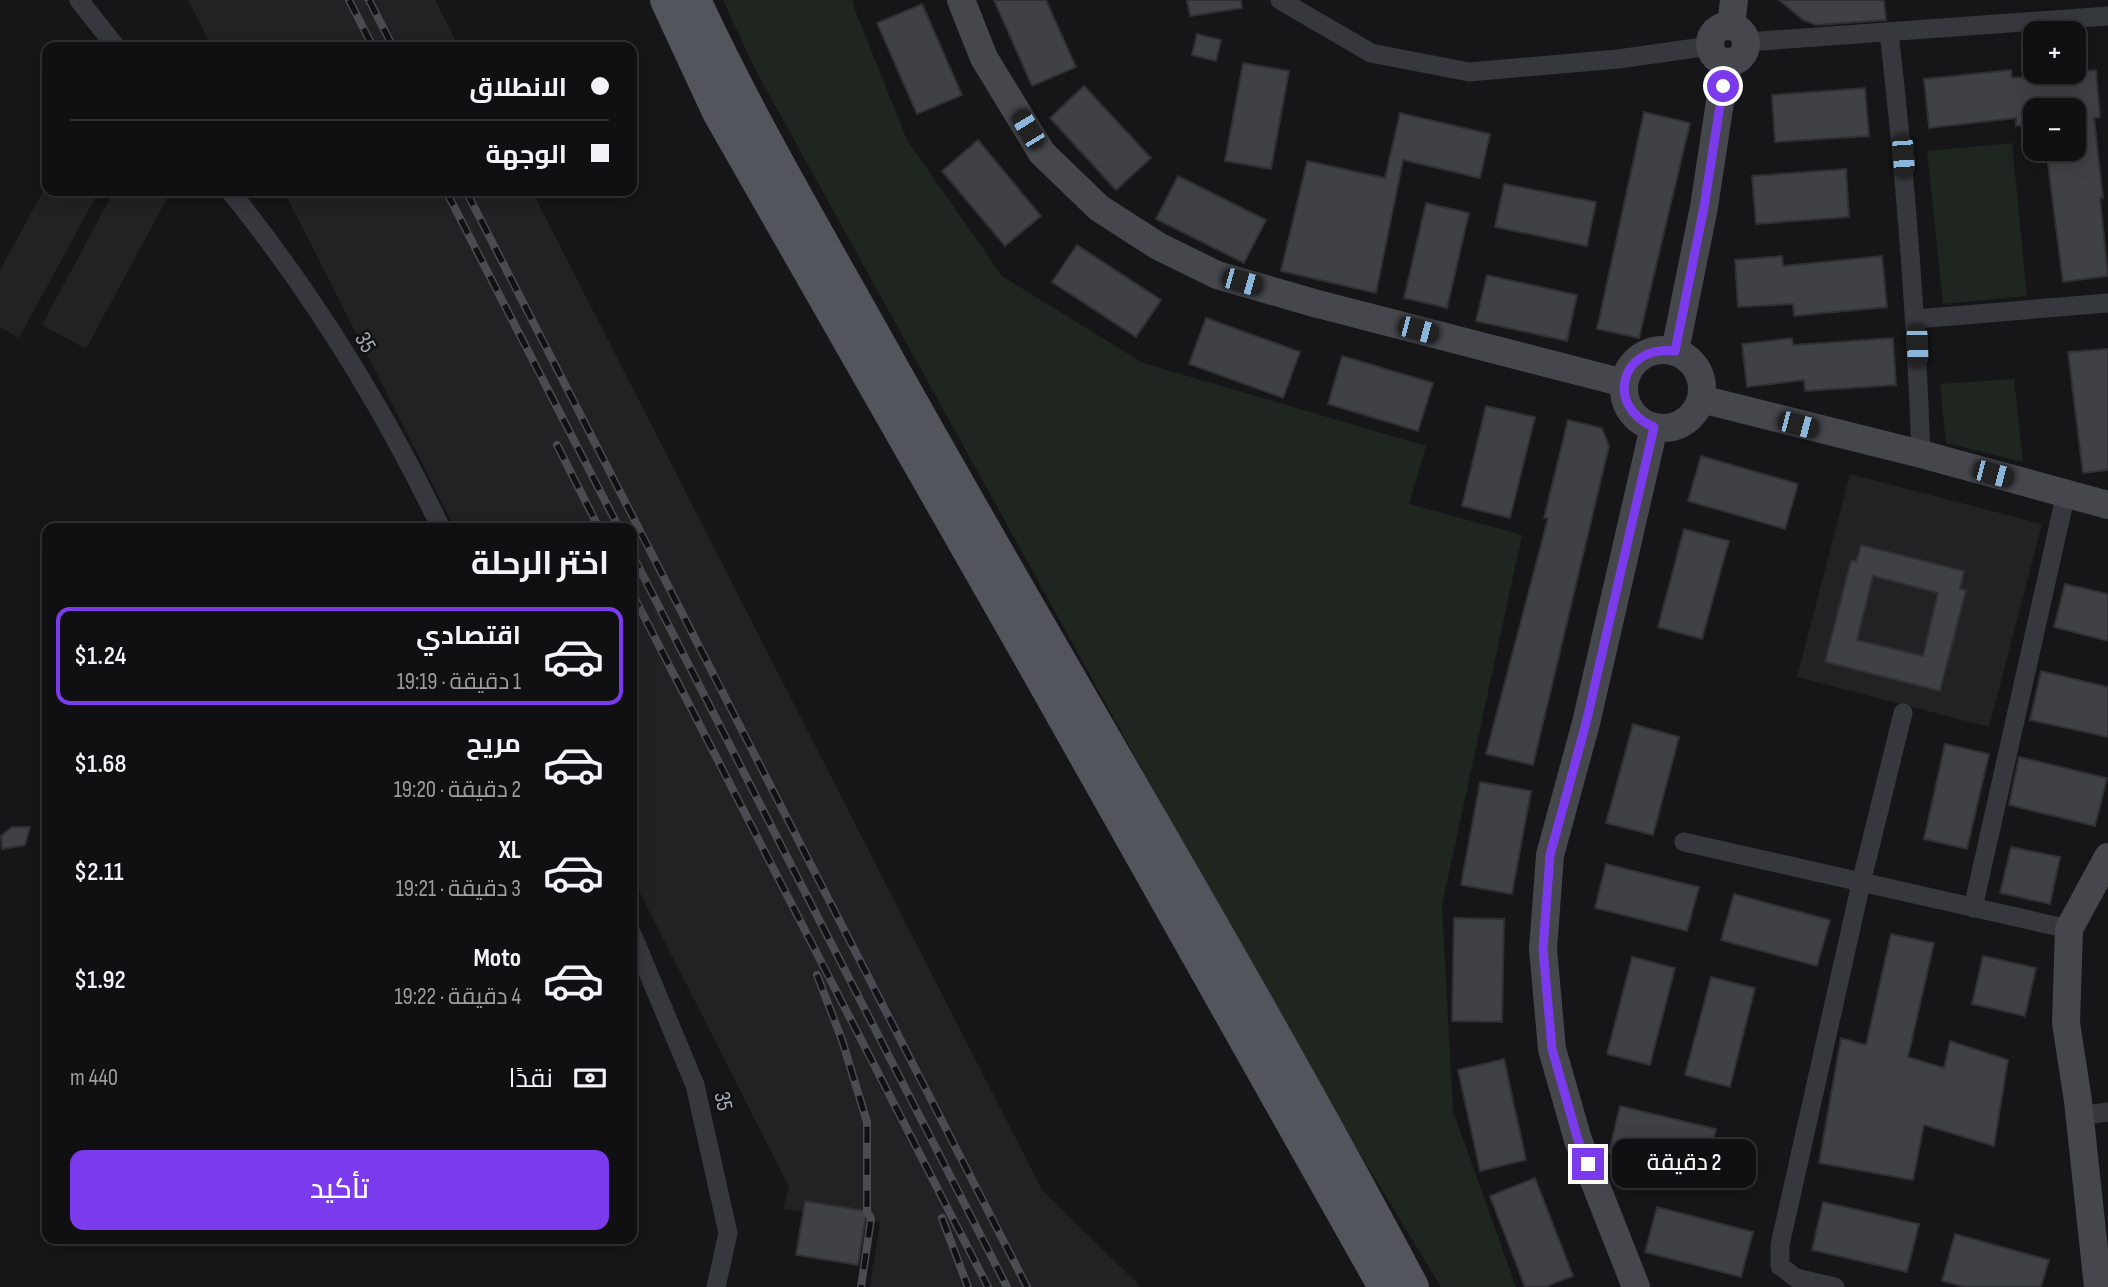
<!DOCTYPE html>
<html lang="ar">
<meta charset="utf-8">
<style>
:root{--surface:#101012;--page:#19191b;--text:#f1f3f6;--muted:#9c9d9f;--line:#303032;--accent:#7c3aed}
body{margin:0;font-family:"Sofia Sans Condensed",Cairo,sans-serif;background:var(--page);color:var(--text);direction:rtl;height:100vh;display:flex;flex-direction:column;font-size:26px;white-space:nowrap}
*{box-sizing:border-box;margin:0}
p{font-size:23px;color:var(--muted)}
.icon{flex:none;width:38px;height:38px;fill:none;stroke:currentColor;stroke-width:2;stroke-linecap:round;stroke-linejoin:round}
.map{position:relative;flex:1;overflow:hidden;direction:ltr}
.details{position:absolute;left:42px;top:523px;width:595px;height:721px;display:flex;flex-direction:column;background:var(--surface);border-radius:14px;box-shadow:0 4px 18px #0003,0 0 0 2px var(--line);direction:rtl}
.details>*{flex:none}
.guide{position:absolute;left:42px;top:42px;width:595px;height:154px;border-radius:14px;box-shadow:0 4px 18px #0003,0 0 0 2px var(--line);direction:rtl;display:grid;align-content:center;height:154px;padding:0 28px;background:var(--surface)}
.fabs{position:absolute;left:2023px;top:21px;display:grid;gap:14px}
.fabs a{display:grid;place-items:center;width:63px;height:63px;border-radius:14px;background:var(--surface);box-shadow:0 4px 18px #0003,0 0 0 2px var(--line);font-size:35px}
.end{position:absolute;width:32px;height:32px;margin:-16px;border:9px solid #7c3aed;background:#fff;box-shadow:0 0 0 4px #fff}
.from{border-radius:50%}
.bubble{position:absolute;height:49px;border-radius:14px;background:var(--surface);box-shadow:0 4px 18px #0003,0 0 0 2px var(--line);font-size:23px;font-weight:600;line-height:49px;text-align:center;direction:rtl}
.car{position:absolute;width:21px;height:42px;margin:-21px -10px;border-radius:9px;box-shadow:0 0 5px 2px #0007;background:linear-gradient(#222 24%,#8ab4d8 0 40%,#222 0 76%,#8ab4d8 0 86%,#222 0)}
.guide b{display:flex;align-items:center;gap:24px;height:66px;font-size:26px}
.guide b+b{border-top:2px solid var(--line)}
.guide i{width:18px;height:18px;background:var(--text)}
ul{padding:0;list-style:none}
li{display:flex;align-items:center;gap:21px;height:98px;margin:0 14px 10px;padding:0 14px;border:4px solid transparent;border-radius:14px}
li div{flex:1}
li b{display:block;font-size:26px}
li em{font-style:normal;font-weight:600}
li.selected{border-color:var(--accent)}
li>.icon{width:63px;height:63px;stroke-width:1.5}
h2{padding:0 28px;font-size:32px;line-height:84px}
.pay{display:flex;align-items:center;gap:18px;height:77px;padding:0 28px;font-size:26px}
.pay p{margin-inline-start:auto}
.action{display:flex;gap:14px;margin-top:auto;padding:14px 28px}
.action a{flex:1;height:80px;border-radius:14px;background:var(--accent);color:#fff;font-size:28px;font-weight:600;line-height:80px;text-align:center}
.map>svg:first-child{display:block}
.built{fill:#222225}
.green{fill:#1e261f}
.building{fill:#404145;stroke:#303034;stroke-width:2;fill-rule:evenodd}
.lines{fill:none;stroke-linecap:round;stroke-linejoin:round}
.street{stroke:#37383d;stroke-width:19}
.secondary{stroke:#45474d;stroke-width:28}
.primary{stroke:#53555c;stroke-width:32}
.rail-casing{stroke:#4a4c52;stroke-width:8}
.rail{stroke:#111113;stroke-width:5;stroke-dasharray:16;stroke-linecap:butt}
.route{stroke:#7c3aed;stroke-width:9}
.labels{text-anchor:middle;stroke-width:5;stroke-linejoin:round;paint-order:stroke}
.street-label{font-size:23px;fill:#a8adb8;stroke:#111113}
</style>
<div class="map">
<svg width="2108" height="1287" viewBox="0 0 2108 1287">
<rect width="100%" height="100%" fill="#161618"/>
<path class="built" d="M188 0H435L459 47H212Z
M47 184V191H99L19 338 0 327V270Z
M114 191H171L86 349 42 325Z
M284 191H532L1042 1190 1141 1287H870L880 1222 783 1209 789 1187 632 877V528H455Z
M1850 474 2042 524 1989 727 1797 677Z"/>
<path class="green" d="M723 0H853L855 10 907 140 1002 276 1143 363 1426 446 1409 504 1522 535 1442 905 1453 1111 1516 1287H1441L1345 1129 1147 778 755 69Z
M2012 143 2027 296 1943 304 1927 151Z
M2014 379 2023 462 1946 443 1940 384Z"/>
<path class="building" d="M994 0H1046L1076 67 1032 86Z
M1187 0H1241L1242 8 1190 16Z
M1779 0H1884L1886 20 1816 25 1803 20Z
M922 4 962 95 917 114 877 23Z
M1197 34 1221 40 1216 61 1192 55Z
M1243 63 1289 71 1271 169 1225 161Z
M2011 70 2012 78 2096 70 2100 117 2094 118 2103 198H2100L2108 276 2063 282 2046 149H2074V110H2035V124L2016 126V118L1929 128 1924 79Z
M1084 86 1151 158 1116 190 1050 118Z
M1865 88 1869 136 1775 142 1772 95Z
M1644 112 1690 123 1639 338 1597 329Z
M1400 113 1490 134 1480 178 1403 160 1376 293 1281 271 1307 161 1385 178Z
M978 140 1041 216 1005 246 942 171Z
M1846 169 1849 217 1756 224 1752 176Z
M1178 176 1266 220 1244 263 1156 219Z
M1504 184 1596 202 1587 246 1495 227Z
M1426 203 1469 213 1447 308 1404 298Z
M1077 245 1161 300 1136 337 1052 282Z
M1782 256 1783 266 1882 256 1887 307 1794 316 1793 304 1738 307 1735 260Z
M1487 275 1577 295 1567 341 1476 321Z
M1206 318 1300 352 1283 398 1189 364Z
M1792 338 1793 345 1893 338 1896 385 1805 391 1804 380 1747 387 1742 344Z
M2108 349V470L2083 473 2068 352Z
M1342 356 1433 383 1418 431 1328 404Z
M1486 406 1535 417 1510 518 1462 506Z
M1568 420 1602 428 1609 446 1533 765 1486 754 1548 518H1544Z
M1701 456 1798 484 1785 529 1688 501Z
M1684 529 1729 541 1702 639 1658 627Z
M1861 545 1964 571 1960 589 1966 590 1940 691 1825 662 1851 560 1856 562ZM1873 576 1938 593 1923 656 1857 640Z
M2065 584 2108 594V641L2054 627Z
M2041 671 2108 687V737L2030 720Z
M1633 724 1679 737 1653 835 1606 823Z
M1945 744 1989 754 1967 849 1924 839Z
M2019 757 2107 778 2095 826 2009 805Z
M1480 782 1531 791 1512 894 1461 885Z
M12 827H30L25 845 2 849 1 836Z
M2011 847 2060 857 2050 904 2000 893Z
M1606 864 1699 887 1687 931 1595 908Z
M1734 894 1830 920 1817 966 1721 940Z
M1454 918 1504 919 1502 1022 1452 1021Z
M1891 934 1934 943 1908 1057 1944 1068 1950 1041 2008 1060 1994 1146 1924 1125 1913 1180 1819 1163 1841 1038 1866 1045Z
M1983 956 2036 968 2025 1016 1972 1004Z
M1632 957 1675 968 1650 1065 1607 1054Z
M1711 977 1755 988 1730 1087 1685 1075Z
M1504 1059 1526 1160 1480 1171 1458 1070Z
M1620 1106 1716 1129 1705 1175 1609 1152Z
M1535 1178 1573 1276 1545 1287H1525L1490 1196Z
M805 1201 867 1211 858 1265 796 1255Z
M1823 1202 1919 1224 1907 1272 1812 1250Z
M1657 1207 1753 1232 1741 1277 1645 1252Z
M1955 1234 2049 1260 2041 1287H1965L1942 1281Z"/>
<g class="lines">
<path class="street" d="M79 0 116 47
M1280 0 1371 53 1469 72 1618 59 1710 46
M1889 32C1905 172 1916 313 1921 454
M1747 42 2108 16
M230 191C313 294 384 409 441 528
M1916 319 2108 303
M1684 842 2069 929
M1973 908 2066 493
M632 934 695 1085 728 1233 716 1287
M2079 1116 2108 1112
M1835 1287 1796 1278 1780 1266V1245L1861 883 1903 713"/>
<path class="secondary" d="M961 0 984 58 1042 153 1099 208 1158 246 1217 275 1314 303 1624 383
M1710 44a18 18 0 1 1 36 0a18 18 0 1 1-36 0Z
M1731 26 1734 0
M1624 389a39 39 0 1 1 78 0a39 39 0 1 1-78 0Z
M1675 351 1704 207 1726 62
M1701 399 1921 454 2108 505
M1636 1287 1578 1140 1552 1049 1543 949 1550 855 1586 723 1654 427
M2098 1287 2078 1101 2066 1023 2069 929 2108 857"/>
<path class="primary" d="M666 0 718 112 1033 664 1384 1287
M695 0C752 123 822 240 888 359 1061 669 1247 973 1413 1287"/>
<g class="rail-casing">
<path id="rail" d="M349 0 373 47
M369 0 393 47
M446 191 619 528
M466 191 1027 1287
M557 445 599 528
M632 554 1007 1287
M632 593 988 1287
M817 975 842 1040 867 1122V1211L871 1219 861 1287
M942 1218 968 1287"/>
</g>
<use href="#rail" class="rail"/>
</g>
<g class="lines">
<path class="route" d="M1588 1164 1578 1140 1552 1049 1543 949 1550 855 1586 723 1654 427C1604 406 1621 344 1675 351L1704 207 1723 86"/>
</g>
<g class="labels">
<g class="street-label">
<text transform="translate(366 342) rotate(60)" y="8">35</text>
<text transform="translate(724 1101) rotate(78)" y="8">35</text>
</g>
</g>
</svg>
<div class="fabs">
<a>+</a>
<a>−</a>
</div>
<i class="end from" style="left:1723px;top:86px"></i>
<i class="end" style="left:1588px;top:1164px"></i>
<div class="bubble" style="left:1612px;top:1139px;width:144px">2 دقيقة</div>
<i class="car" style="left:1028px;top:129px;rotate:329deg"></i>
<i class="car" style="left:1903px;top:156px;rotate:176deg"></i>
<i class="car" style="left:1242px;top:282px;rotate:106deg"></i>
<i class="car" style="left:1418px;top:330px;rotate:105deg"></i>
<i class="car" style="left:1917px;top:346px;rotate:178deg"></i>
<i class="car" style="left:1798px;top:425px;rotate:105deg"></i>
<i class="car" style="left:1993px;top:474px;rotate:105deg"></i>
<div class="guide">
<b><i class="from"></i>الانطلاق</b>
<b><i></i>الوجهة</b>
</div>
<section class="details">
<h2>اختر الرحلة</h2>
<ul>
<li class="selected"><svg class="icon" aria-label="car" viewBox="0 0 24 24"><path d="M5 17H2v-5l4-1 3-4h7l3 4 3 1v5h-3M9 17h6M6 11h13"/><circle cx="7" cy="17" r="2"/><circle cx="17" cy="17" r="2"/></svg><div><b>اقتصادي</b><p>1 دقيقة · 19:19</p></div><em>$1.24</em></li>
<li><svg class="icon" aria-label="car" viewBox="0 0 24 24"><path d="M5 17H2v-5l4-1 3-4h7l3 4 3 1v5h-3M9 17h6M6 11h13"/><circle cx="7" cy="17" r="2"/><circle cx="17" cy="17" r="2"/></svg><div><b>مريح</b><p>2 دقيقة · 19:20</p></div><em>$1.68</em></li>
<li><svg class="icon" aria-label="car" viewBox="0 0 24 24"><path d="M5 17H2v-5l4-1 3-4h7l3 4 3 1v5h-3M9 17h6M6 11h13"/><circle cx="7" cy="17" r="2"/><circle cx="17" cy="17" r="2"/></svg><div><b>XL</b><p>3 دقيقة · 19:21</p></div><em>$2.11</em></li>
<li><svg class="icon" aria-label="car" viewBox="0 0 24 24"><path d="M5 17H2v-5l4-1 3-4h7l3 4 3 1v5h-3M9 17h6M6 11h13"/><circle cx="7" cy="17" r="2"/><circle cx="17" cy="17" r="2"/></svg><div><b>Moto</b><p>4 دقيقة · 19:22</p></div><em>$1.92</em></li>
</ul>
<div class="pay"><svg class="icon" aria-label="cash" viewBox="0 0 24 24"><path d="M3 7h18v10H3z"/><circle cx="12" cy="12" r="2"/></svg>نقدًا<p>440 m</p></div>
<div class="action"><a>تأكيد</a></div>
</section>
</div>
